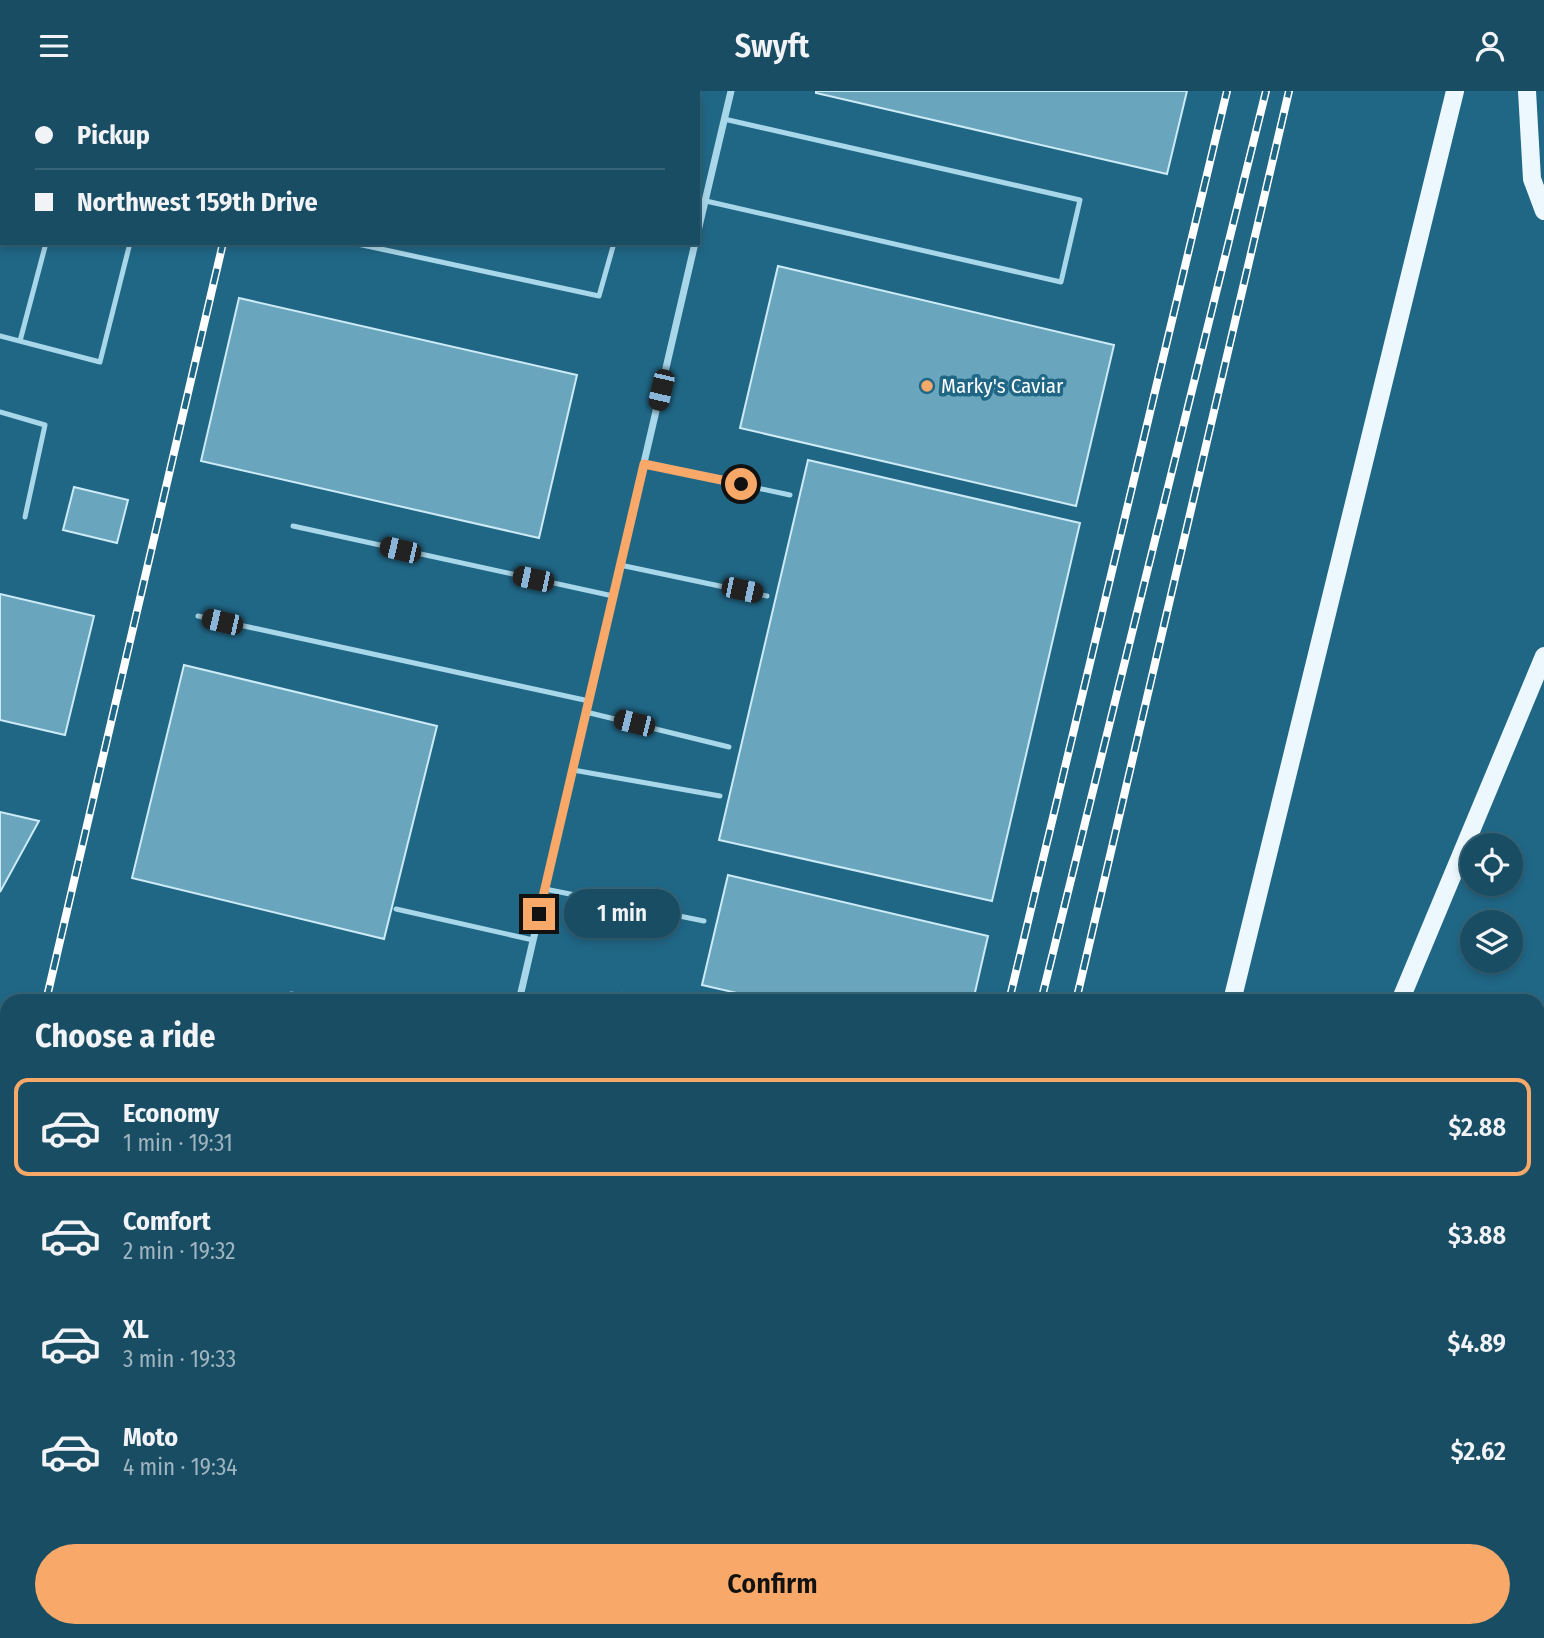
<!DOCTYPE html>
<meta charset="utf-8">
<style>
:root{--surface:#184d64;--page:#21546a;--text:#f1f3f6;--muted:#9fb4bf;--line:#366478;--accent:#f8a969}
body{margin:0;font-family:"Fira Sans Condensed",sans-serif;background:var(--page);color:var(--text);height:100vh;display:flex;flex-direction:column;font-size:26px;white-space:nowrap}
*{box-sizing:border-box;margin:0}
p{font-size:23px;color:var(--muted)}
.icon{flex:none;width:38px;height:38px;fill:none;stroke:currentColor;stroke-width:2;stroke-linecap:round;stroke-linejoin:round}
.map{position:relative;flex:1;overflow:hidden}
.panel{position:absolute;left:0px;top:903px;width:1545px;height:644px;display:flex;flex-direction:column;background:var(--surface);border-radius:21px 21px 0 0;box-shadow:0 4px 10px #0003,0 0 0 2px var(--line)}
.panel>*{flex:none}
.guide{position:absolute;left:0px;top:0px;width:700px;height:154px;box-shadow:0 4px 10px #0003,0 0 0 2px var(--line);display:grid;align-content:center;height:154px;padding:0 35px;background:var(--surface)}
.fabs{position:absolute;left:1460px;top:742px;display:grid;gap:14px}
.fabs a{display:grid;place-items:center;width:63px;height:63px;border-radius:50%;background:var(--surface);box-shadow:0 4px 10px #0003,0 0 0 2px var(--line);font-size:35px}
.end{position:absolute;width:32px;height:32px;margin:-16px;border:9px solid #f8a969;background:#111;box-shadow:0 0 0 4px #111}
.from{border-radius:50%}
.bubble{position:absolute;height:49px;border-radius:24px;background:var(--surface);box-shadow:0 4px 10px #0003,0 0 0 2px var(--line);font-size:23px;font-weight:600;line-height:49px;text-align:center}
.car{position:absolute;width:21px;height:42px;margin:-21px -10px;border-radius:9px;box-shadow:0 0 5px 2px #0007;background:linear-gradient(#222 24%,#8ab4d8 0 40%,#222 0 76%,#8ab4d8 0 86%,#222 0)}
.guide b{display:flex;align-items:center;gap:24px;height:66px;font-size:26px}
.guide b+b{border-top:2px solid var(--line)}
.guide i{width:18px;height:18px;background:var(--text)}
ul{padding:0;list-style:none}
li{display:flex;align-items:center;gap:21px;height:98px;margin:0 14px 10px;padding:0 21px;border:4px solid transparent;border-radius:14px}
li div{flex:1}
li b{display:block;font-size:26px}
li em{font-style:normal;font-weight:600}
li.on{border-color:var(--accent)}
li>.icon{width:63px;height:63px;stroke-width:1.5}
h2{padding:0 35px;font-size:32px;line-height:84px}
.primary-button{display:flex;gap:14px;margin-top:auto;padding:14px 35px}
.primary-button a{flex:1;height:80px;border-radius:42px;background:var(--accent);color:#111;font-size:28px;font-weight:600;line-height:80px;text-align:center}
header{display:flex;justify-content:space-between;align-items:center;height:91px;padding:0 35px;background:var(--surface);font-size:32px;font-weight:600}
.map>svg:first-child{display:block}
.building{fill:#69a5bd;stroke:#cdebf7;stroke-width:2}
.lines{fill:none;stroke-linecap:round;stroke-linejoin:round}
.path{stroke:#a9d7ea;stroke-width:4.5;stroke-dasharray:3.5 5;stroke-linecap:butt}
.service{stroke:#a9d7ea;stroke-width:5}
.minor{stroke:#a9d7ea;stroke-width:7}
.primary{stroke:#ecf8fe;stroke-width:18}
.rail-casing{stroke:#fff;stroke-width:8}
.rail{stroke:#206786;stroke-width:5;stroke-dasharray:16;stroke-linecap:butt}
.route{stroke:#f8a969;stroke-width:9}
.poi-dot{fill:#f8a969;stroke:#206786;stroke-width:2.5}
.labels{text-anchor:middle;stroke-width:7;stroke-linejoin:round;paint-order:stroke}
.poi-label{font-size:21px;fill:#fff;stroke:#206786;text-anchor:start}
</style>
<header><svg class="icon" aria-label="menu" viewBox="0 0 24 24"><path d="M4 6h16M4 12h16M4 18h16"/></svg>Swyft<svg class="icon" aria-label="person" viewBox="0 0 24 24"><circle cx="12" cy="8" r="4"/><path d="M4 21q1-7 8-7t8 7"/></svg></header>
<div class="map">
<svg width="1544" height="1547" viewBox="0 0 1544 1547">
<rect width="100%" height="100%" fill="#206786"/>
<path class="building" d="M0 0H129L2 2V125Z
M336 0H629L628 2Z
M816 0H1187L1167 83 816 2Z
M778 175 1114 254 1076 415 740 337Z
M239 207 577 284 539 447 201 370Z
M808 369 1080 432 992 810 719 749Z
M74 396 128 409 117 452 63 439Z
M0 503 94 525 65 644 0 629Z
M184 574 437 635 384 848 132 787Z
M0 721 39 730 0 801Z
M728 784 988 845 973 910H772L702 894Z
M622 902 656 910H620Z
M7 1221V1527L0 1525V1252Z
M1544 1505V1547H1505L1499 1540H1538V1509Z
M66 1540H235L234 1547H97Z
M497 1540H826L825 1547H496Z"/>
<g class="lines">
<path class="path" d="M1005 1547 1006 1540
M1026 1547 1027 1540
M1255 1547 1258 1540
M1273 1547 1276 1540
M1291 1547 1293 1540"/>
<path class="service" d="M706 110 1061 191 1080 109 724 28
M353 152 599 205 614 152
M0 245 100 271 130 152
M20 250 46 152
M0 321 45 334 25 426
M644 373 790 404
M293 435 613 505
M620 474 767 505
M198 525 589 610
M586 621 729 656
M573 679 720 705
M545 798 704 830
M396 818 533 849
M289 910 291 903 327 910
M1538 1004 1544 994
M1538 1091 1544 1087
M1538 1162 1544 1157
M1538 1286 1544 1281
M1538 1426 1544 1422
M1365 1540 1366 1547
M1428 1540 1429 1547
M456 1547 458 1540"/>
<path class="minor" d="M698 140 731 0
M519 910 695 152
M370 1547 372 1540"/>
<path class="primary" d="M1527 0 1532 88 1544 120
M1232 910 1455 0
M1400 910 1544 565
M1078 1547 1079 1540
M1185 1547 1187 1540"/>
<g class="rail-casing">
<path id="rail" d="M258 2 259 0
M46 910 223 152
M1009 910 1227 0
M1041 910 1266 0
M1076 910 1289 0
M0 1104 7 1077
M857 1547 858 1540
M886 1547 887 1540
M927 1547 929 1540"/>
</g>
<use href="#rail" class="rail"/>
</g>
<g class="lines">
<path class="route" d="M539 823 644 373 741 393"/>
</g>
<circle class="poi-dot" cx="927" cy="295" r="7"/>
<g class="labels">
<g class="poi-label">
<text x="941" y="302">Marky's Caviar</text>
</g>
</g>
</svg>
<div class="fabs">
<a><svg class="icon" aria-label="locate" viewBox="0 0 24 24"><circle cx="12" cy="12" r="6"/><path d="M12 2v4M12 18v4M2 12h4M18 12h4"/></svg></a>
<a><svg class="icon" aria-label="layers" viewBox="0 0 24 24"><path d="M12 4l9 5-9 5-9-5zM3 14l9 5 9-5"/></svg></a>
</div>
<i class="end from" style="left:741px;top:393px"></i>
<i class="end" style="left:539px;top:823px"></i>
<div class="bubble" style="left:564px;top:798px;width:116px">1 min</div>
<i class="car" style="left:661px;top:299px;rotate:193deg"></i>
<i class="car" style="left:400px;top:459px;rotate:283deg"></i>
<i class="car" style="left:533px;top:488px;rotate:282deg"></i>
<i class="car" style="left:742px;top:499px;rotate:102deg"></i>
<i class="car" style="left:222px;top:531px;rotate:283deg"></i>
<i class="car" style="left:634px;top:632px;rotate:284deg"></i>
<div class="guide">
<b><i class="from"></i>Pickup</b>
<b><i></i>Northwest 159th Drive</b>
</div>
<section class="panel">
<h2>Choose a ride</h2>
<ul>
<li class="on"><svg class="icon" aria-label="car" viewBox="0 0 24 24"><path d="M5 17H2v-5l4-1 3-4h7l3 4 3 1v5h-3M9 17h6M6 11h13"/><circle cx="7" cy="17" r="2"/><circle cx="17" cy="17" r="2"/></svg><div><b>Economy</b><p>1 min · 19:31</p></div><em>$2.88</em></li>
<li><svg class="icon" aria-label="car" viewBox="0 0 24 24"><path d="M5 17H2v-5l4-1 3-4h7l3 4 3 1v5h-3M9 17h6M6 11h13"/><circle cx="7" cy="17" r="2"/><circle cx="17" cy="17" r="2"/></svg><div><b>Comfort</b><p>2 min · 19:32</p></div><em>$3.88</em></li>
<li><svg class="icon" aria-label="car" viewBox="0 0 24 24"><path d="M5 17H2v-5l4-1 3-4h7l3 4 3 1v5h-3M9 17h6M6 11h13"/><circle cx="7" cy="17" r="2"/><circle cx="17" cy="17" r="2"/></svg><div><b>XL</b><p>3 min · 19:33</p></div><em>$4.89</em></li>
<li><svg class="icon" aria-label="car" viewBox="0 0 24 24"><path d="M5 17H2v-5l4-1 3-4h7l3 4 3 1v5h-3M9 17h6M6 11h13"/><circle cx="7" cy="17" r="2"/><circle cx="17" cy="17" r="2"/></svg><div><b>Moto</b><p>4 min · 19:34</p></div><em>$2.62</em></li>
</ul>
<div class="primary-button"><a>Confirm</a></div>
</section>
</div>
